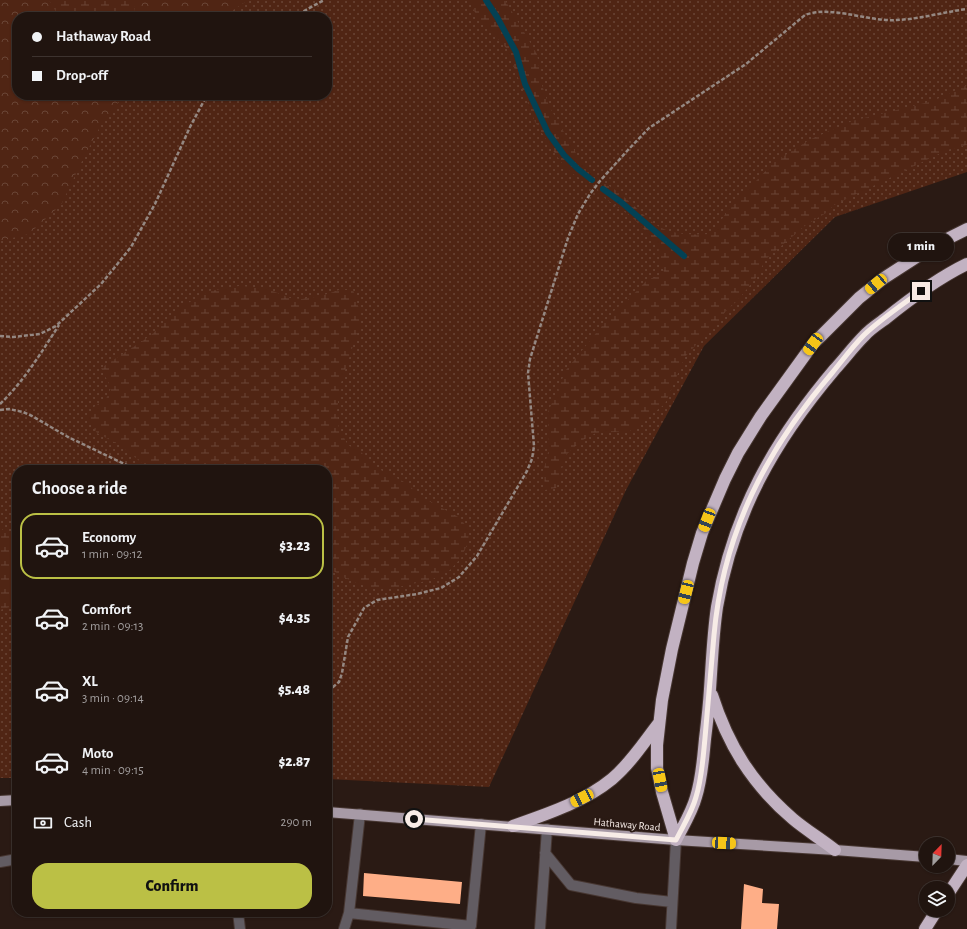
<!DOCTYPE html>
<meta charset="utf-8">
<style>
:root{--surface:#20140f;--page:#2d211d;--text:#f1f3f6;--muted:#a29e9e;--line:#3d332f;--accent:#bbc045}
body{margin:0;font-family:"Alegreya Sans",sans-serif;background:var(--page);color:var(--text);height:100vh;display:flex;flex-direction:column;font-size:15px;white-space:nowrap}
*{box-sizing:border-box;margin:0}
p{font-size:13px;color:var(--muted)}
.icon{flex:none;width:22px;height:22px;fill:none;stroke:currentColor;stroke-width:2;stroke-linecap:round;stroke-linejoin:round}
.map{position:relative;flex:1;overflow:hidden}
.side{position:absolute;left:12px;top:465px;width:320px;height:452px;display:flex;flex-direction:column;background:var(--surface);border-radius:16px;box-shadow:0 1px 3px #0004,0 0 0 1px var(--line)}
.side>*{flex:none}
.banner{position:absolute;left:12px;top:12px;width:320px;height:88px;border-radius:16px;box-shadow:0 1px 3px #0004,0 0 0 1px var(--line);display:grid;align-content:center;height:88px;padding:0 20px;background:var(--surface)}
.needle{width:26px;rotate:23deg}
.buttons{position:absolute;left:919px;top:837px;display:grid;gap:8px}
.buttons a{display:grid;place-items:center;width:36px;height:36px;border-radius:50%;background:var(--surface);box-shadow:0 1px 3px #0004,0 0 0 1px var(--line);font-size:20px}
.end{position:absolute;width:18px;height:18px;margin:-9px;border:5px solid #f7ece7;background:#111;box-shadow:0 0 0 2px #111}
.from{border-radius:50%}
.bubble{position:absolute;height:28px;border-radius:14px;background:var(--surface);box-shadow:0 1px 3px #0004,0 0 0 1px var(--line);font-size:13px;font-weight:800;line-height:28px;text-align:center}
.car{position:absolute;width:12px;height:24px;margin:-12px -6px;border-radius:5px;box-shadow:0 0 3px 1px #0007;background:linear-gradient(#f5c518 24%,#345 0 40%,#f5c518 0 76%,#345 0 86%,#f5c518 0)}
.banner b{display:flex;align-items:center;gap:14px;height:38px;font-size:15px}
.banner b+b{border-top:1px solid var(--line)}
.banner i{width:10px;height:10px;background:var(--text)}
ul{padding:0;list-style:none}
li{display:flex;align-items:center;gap:12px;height:66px;margin:0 8px 6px;padding:0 12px;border:2px solid transparent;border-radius:16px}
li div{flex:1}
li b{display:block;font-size:15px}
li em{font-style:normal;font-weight:800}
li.selected{border-color:var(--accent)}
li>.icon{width:36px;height:36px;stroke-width:1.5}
h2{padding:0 20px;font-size:18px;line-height:48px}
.pay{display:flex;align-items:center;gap:10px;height:44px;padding:0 20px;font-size:15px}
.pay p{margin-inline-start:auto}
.primary-button{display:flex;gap:8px;margin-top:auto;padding:8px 20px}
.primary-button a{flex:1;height:46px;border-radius:16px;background:var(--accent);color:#111;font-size:16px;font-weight:800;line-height:46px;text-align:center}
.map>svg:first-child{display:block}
.grass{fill:url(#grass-dots);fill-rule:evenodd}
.forest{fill:url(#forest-crowns)}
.wetland{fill:url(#wetland-marsh)}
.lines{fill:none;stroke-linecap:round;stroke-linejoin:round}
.stream{stroke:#034154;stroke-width:6}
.building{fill:#feae87}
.minor-casing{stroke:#473732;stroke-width:12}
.major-casing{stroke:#473732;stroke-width:12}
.highway-casing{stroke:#473732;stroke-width:14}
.path{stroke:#958882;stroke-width:2.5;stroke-dasharray:4 2;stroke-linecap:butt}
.minor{stroke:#625c62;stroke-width:10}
.major{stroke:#a79aa6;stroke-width:10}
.highway{stroke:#c2b2c2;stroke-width:12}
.route{stroke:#f7ece7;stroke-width:5}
.labels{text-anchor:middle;stroke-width:4;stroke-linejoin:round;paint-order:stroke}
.street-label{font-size:11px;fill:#f7ece7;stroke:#2a1a14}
</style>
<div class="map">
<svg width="967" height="929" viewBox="0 0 967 929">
<defs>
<pattern id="grass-dots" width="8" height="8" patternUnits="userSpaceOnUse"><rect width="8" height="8" fill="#502514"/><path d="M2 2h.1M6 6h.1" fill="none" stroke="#6a4536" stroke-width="1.8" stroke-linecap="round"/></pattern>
<pattern id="forest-crowns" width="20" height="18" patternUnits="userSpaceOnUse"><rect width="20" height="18" fill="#502514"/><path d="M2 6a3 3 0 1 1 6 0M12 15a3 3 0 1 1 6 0" fill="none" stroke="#6a4536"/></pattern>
<pattern id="wetland-marsh" width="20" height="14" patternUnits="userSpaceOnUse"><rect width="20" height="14" fill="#502514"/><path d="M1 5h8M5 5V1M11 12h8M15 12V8" fill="none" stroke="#6a4536"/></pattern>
</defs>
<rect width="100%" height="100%" fill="#2a1a14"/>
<path class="grass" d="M0 0H967V172L835 217 704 346 626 490 489 787 327 779V470H17V778H0ZM17 17H327V95H17Z"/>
<path class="forest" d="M0 0H49L59 17H17V95H124L101 125 83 159 61 205 29 234 0 241Z
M136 0H248L223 17H131L134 12Z"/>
<path class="wetland" d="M49 0H136L134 12 131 17H59Z
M468 0H505L537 54 542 85 549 106 577 155 593 173V176L588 183 573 174 564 166 554 152 535 122 507 49 476 14Z
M967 85V145L947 150 834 205 826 213 806 225 766 259 756 278 737 301 725 312 717 325 704 336 685 357 665 404 630 431 596 433 581 441 565 456 560 479 556 488 545 490 544 469 549 448 548 412 566 370 619 305 629 299 648 279 665 275 658 254 657 248 654 240 633 218 599 194 598 189 603 184C614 184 644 217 656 225 672 235 691 235 710 234L714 231 726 213 773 163 809 140 852 121 933 101Z
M239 286 265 288 290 298 302 299 321 296 339 290H353L360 312 361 321 340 386 337 411 339 429 348 445 362 453 375 467 406 483 422 497 460 518 469 530 468 543 461 558 450 570 431 580 389 589 367 587 345 578 327 567V470H154L145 466 123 447 97 433 89 420V414L95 406 106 399 111 388 101 368 150 336 181 307 209 291Z
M0 527 5 532 17 537V605L0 610Z"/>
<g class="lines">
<path class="stream" d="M486 0 497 17 516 52 525 84 548 133 564 155 578 169 592 180
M603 189 621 202 684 256"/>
</g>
<path class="building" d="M364 873 462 882 460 904 363 896Z
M744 884 763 889 762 903 779 904 777 929H741Z"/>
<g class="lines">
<g class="minor-casing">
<path id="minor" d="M360 814 349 913 471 926 481 824
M545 853 571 885 636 898 672 902
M0 862 17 859
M238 912 240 929
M344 929 349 913
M540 929 547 829
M671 929 676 840"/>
</g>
<g class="major-casing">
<path id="major" d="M0 801 17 800
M327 812 676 840 835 850 926 857
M948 859 967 861"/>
</g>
<g class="highway-casing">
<path id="highway" d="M712 695C728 745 752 784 793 819 806 830 821 839 835 850
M513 826C547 814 584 802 612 779 631 763 644 742 659 723
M676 840 662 792 657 768V745L662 700 672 649 693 563 702 533 725 479 738 453 761 416 813 344 859 298 884 278 935 245 967 229
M676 840C683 826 692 812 696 797 702 778 703 759 705 739 707 723 709 706 710 689 712 661 713 634 717 607 733 513 774 441 835 369 845 358 854 346 864 336 870 329 878 324 885 319 911 298 938 278 967 264
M948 894 967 865
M925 929 937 910"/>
</g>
<path class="path" d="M293 17 324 0
M0 336 13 337 40 334 56 326 101 284 115 267 131 247 155 204 190 127 207 95
M0 404C24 381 41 353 59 325
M0 410 9 409 23 412 32 416 68 437 137 470
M327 689 333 687 339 682 342 673 348 637 364 608 377 600 417 594 441 588 459 577 477 556 527 471 532 459 534 446 528 373 530 359 568 238 578 214 590 194 600 181 627 151 649 128 746 64 805 15C832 5 868 22 897 20 920 19 944 12 967 9"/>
<use href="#minor" class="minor"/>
<use href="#major" class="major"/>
<use href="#highway" class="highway"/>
</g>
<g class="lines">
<path class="route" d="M414 819 676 840C683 826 692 812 696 797 702 778 703 758 705 738 708 704 711 669 714 635 723 533 766 450 832 373 842 361 852 347 864 335 881 319 902 305 921 291"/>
</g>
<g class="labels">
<g class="street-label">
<text transform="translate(627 824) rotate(5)" y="4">Hathaway Road</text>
</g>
</g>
</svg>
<div class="buttons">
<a><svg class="needle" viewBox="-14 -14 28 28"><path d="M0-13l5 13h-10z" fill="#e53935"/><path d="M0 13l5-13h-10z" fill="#a29e9e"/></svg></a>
<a><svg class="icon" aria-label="layers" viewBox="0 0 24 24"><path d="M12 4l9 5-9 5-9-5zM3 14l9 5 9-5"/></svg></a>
</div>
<i class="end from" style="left:414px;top:819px"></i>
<i class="end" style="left:921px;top:291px"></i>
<div class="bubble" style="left:888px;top:233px;width:66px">1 min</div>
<i class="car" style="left:876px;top:284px;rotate:230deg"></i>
<i class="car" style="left:813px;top:344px;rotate:216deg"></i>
<i class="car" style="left:707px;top:520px;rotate:201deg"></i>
<i class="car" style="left:686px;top:592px;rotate:194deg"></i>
<i class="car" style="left:660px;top:780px;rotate:169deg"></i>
<i class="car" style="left:582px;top:798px;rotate:244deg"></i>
<i class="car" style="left:724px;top:843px;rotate:93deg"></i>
<div class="banner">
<b><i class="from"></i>Hathaway Road</b>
<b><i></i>Drop-off</b>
</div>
<section class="side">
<h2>Choose a ride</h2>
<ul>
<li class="selected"><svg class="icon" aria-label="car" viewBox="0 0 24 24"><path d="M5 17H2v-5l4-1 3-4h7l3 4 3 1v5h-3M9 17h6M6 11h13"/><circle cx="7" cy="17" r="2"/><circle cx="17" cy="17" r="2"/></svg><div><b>Economy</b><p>1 min · 09:12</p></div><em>$3.23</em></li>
<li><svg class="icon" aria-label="car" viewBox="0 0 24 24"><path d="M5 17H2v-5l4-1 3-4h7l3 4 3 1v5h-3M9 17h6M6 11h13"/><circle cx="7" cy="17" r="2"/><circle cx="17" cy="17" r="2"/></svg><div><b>Comfort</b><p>2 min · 09:13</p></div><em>$4.35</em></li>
<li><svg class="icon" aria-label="car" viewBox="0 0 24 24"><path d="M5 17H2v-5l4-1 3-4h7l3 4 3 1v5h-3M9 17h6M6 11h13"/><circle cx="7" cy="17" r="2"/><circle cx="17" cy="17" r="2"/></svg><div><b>XL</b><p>3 min · 09:14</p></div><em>$5.48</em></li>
<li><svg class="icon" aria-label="car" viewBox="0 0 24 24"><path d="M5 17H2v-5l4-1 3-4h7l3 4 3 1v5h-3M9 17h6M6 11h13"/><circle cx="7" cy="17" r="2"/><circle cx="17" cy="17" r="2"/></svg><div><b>Moto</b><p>4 min · 09:15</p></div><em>$2.87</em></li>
</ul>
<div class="pay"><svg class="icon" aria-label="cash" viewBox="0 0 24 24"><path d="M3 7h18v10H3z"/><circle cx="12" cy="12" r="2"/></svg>Cash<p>290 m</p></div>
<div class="primary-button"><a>Confirm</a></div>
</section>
</div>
